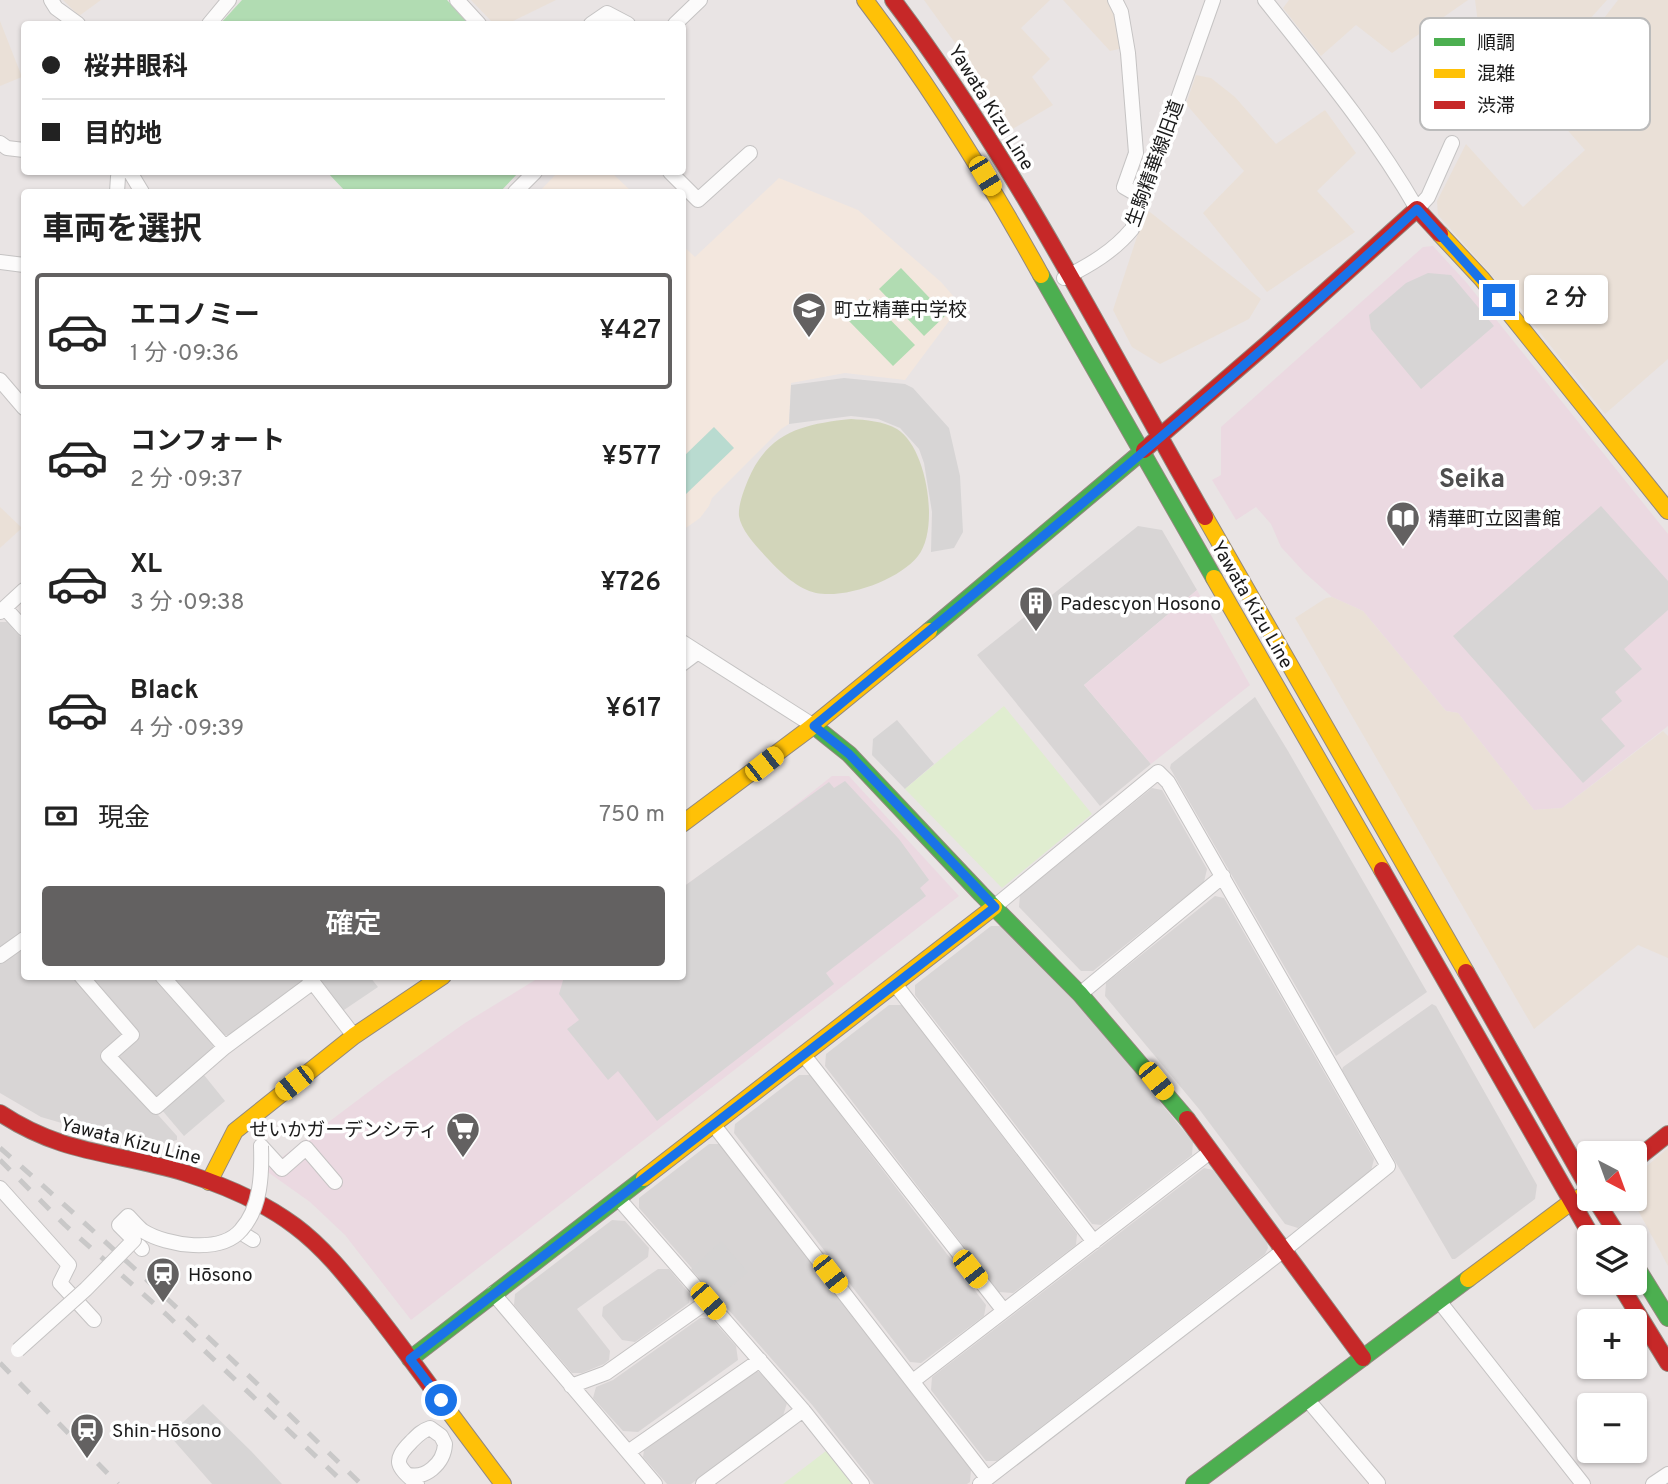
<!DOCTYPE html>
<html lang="ja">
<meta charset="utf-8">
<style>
:root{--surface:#fff;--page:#f6f6f6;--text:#222;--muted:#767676;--line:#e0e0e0;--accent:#636161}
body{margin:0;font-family:Overpass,"Noto Sans JP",sans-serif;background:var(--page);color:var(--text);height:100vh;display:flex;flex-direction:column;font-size:26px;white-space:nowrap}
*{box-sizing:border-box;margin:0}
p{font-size:23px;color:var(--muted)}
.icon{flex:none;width:38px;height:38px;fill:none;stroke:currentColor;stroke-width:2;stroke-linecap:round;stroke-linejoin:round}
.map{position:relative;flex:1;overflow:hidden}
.drawer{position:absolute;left:21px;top:189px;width:665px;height:791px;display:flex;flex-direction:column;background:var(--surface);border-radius:7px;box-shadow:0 2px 5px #0004}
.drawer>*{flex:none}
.hud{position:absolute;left:21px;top:21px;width:665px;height:154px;border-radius:7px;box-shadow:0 2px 5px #0004;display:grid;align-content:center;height:154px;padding:0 21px;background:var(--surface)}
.needle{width:46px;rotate:139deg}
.buttons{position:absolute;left:1577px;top:1141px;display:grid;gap:14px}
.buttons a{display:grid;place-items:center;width:70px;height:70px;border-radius:7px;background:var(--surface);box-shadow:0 2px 5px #0004;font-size:35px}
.end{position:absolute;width:32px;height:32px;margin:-16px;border:9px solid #1a73e8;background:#fff;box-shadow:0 0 0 4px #fff}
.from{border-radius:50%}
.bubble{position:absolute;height:49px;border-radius:7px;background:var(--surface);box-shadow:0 2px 5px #0004;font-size:23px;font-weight:600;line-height:49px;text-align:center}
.car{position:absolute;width:21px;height:42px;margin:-21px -10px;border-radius:9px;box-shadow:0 0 5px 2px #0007;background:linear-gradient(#f5c518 24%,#345 0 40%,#f5c518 0 76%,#345 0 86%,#f5c518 0)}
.hud b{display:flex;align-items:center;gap:24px;height:66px;font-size:26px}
.hud b+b{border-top:2px solid var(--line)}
.hud i{width:18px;height:18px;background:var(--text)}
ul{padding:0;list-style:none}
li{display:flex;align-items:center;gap:21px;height:116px;margin:0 14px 10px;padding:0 7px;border:4px solid transparent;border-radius:7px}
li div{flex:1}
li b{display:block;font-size:26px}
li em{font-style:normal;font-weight:600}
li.on{border-color:var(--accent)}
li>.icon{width:63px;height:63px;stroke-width:1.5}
h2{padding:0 21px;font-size:32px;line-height:84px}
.pay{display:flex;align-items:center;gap:18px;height:77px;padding:0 21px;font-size:26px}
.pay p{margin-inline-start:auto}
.primary-button{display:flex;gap:14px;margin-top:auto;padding:14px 21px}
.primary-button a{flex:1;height:80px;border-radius:7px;background:var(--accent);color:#fff;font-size:28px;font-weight:600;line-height:80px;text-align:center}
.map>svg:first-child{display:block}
.residential{fill:#d8d5d5}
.commercial{fill:#ebd9e1}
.education{fill:#f3e7de}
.religious{fill:#d7d5d5}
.farmland{fill:#eae0d7}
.forest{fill:#d2d5ba}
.park{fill:#e0edd0}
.pitch{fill:#b1dcb2}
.water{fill:#b9dbd0}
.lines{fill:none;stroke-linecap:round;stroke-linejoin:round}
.street-casing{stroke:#c5c3c3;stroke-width:16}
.fast-casing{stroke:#92887e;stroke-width:18}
.slow-casing{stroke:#92887e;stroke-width:18}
.jam-casing{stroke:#92887e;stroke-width:18}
.street{stroke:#fcfbfb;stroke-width:14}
.fast{stroke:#4caf50;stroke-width:16}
.slow{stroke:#ffc107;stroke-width:16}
.jam{stroke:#c62828;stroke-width:16}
.rail{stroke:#c9c8c8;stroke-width:5;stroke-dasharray:14 14;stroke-linecap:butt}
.street-bridge-casing{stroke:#c5c3c3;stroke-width:16;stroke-linecap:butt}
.street-bridge{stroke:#fcfbfb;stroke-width:14}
.route{stroke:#1a73e8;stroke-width:9}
.labels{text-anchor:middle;stroke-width:7;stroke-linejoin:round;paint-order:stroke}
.street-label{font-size:19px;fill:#1b1b1b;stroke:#fff}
.poi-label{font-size:19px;fill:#1b1b1b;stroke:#fff;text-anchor:start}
.district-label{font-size:26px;font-weight:bold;fill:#4e4e4e;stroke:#fff}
.key{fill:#fff;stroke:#bbb;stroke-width:2}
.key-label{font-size:19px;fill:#1b1b1b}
</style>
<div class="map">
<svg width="1668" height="1484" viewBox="0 0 1668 1484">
<rect width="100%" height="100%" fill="#e9e4e4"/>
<path class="residential" d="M1138 526 1162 530 1197 590 1084 685 1151 764 1100 806 977 655Z
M0 622H7L24 641V750L22 753 24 756V934L0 951Z
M1255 697 1288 751 1427 992 1336 1056 1170 768 1171 764Z
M1152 788 1162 790 1207 869 1204 882 1093 971H1081L1019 907 1020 895Z
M1215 896 1224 898 1374 1159 1371 1171 1298 1228 1285 1224 1199 1109 1105 996 1106 983Z
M991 926H1002L1084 1010 1193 1142 1192 1155 1101 1225 1092 1224 915 995V985Z
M24 946V976L78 977 127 1033 105 1056 177 1136V1140L152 1146 82 1129 41 1117 0 1093V964Z
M305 976V981L232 1035H223L172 977Z
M84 977H157L214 1046 156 1101 113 1058 135 1035Z
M1432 1004 1436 1006 1537 1185 1535 1199 1455 1259H1452L1342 1070 1343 1067Z
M889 1005H902L1077 1234 1076 1245 1013 1293 999 1292 825 1066 826 1054Z
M799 1075H810L986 1305 984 1316 921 1363 910 1362 734 1133 735 1124Z
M709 1144H719L971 1470 970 1482 967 1484H874L813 1406 639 1208V1198Z
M1204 1168 1213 1170 1267 1242 1268 1248 1265 1254 997 1461H986L931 1390 932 1377Z
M612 1220 625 1221 649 1248 648 1257 577 1309 610 1351 609 1360 604 1364 582 1373H572L514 1305 515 1294Z
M658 1269H669L690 1294 689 1303 635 1342 622 1340 602 1316 603 1307Z
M700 1318H711L736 1346 738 1360 638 1432 623 1431 593 1398 596 1387 613 1380Z
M752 1371 759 1372 787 1403 783 1416 691 1484H667L643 1457 644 1450Z"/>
<path class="commercial" d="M1433 246 1466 282 1668 534V726L1562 808 1534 810 1458 713 1446 711 1363 611 1332 597 1304 572 1281 547 1271 524 1256 507 1236 520 1212 480 1221 475V427L1423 247Z
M1197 590 1250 685 1151 764 1084 685Z
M832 776H849L959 896 411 1320 345 1235 310 1202 265 1170 387 1078 465 1023 540 977 682 976 683 887 773 823Z"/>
<path class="education" d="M558 172H611L632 192H539Z
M779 178 858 210 941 282 961 305 905 380 845 373 791 383 789 424 781 429 712 498 709 506 700 518 683 530 682 245 695 257Z"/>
<path class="religious" d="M1428 273 1451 275 1494 326 1421 389 1371 329 1369 315 1406 283Z
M844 378 905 384 913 388 949 428 960 476 963 532 954 548 931 552 932 512 924 463 919 449 900 428 878 419 851 416 789 424 791 385Z
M1601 506 1668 581V610L1624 649 1642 669 1615 692 1622 701 1601 719 1625 746 1583 783 1453 636Z
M897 720 934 764 905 789 872 755 873 739Z
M845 781 899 839 929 880 920 888 926 896 826 973 834 984 657 1121 618 1071 608 1080 567 1029 579 1020 559 994 564 977 682 976 683 887 829 782 834 788Z
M316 977H370L378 987 341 1012Z
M204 1075 225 1101 184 1136 161 1109Z
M721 1241 748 1272 717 1299 691 1269Z
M203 1404 251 1451 282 1484H212L169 1435Z"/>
<path class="farmland" d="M63 0H101L79 16Z
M471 0H556L507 24H494Z
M924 0H1050L1021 28 1050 59 1032 77 1053 105 1011 130 968 61Z
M1063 0H1108L1117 12 1123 48 1110 51Z
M1289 0H1468L1392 53 1356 25 1321 56 1283 8Z
M1475 0H1607L1552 61 1536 55 1498 53 1478 23Z
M1618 0H1668V359L1605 414 1514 300 1438 215 1437 201 1466 144 1523 207 1585 150 1534 92 1594 31Z
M0 21 22 77 0 86Z
M1196 75 1211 78 1235 97 1276 144 1325 110 1356 153 1317 191 1355 232 1267 292 1203 213 1244 171 1186 104Z
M1146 209 1261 299 1249 319 1160 364 1132 347 1113 310Z
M0 507 22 528 0 548Z
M1332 597 1363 611 1446 711 1458 713 1534 810 1562 808 1663 731 1668 736V958L1638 945 1534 1029 1295 618 1326 598Z
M1668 1148V1266L1632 1199H1634L1635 1176Z"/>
<path class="forest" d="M851 419C866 420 883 421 897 429 927 447 940 529 918 556 899 580 846 599 816 593 798 589 781 573 769 560 759 549 741 531 739 516 738 505 744 490 748 480 768 432 803 424 851 419Z"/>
<path class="park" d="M1004 706 1092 814 1002 888 905 789Z
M826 1451 852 1484H783Z"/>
<path class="pitch" d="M242 0H447L469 24H220Z
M327 172H519L500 192H346Z
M901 268 946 315 924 336 879 289Z
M870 299 915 345 893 366 848 320Z"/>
<path class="water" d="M714 427 734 448 686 494 683 490V457Z"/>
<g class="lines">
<g class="street-casing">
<path id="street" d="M51 0 56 8 78 24
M457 0 479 24
M1115 0 1121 12 1128 53 1136 153 1124 187 1143 198
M1265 0C1319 68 1374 134 1417 209L1428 197 1452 143
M209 24 229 0
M591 24 607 13 628 24
M675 24 700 0
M0 143 7 148 24 150
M130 172 142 192
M670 172 698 200 750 153
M117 192 118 177 120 172
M515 192 535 172
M0 262 24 265
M1064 278C1090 265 1114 251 1132 229L1213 0
M0 380 24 408
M5 608 24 629
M0 612 24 590
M682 642 814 726
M682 664 698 652
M0 956 24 939
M81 976 132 1035 108 1056 156 1107 225 1047 313 982
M162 976 225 1047
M308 976 354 1036
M895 984 1094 1242
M1080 994 1223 876
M803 1054 1004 1311
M713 1124 987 1478
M261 1146 282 1169 306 1148 335 1182
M0 1188 69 1265 60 1283 94 1320
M618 1198 803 1410 862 1484
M240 1232 253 1240
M134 1240 142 1249
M493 1293 655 1484
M1439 1301 1583 1484
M913 1381 1210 1152
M571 1386 606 1373 708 1301
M1307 1399 1378 1483 1376 1484
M628 1452 760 1360
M406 1474C425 1481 444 1463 445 1444L441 1436 430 1428C421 1431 417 1436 411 1442 391 1462 398 1467 417 1484
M703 1484 803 1410
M980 1484 1284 1250 1388 1166 1168 782 1158 772 994 907
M1653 1484 1668 1474"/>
</g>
<g class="fast-casing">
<path id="fast" d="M1041 275 1214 578
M929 631 1144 450
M814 726 849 754 981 894 1080 994 1187 1119
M1634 1263 1668 1318
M410 1359 644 1178
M1194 1484 1468 1279"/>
</g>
<g class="slow-casing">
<path id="slow" d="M865 0C931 87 988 179 1041 275
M1440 234 1482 279 1668 511
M1205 517 1466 972
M1214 578 1382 870
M682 824 809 729 929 631
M644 1178 994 907
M209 1182 235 1131 354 1036 443 976
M1468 1279 1571 1202 1586 1194
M444 1405 503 1484"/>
</g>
<g class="jam-casing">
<path id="jam" d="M893 0C1015 161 1105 342 1205 517
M1144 450 1268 343 1417 209 1440 234
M1382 870 1592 1237
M1466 972 1589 1189
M0 1113C63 1155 116 1152 185 1173 223 1185 263 1202 295 1226 326 1249 350 1281 374 1311 398 1342 421 1373 444 1405
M1187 1119 1363 1358
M1634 1161 1668 1134
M1595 1199 1619 1237
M1619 1283 1668 1363"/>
</g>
<use href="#street" class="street"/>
<use href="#fast" class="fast"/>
<use href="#slow" class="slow"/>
<use href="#jam" class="jam"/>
<path class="rail" d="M0 1148C124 1256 243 1369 361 1484
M0 1160 65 1225 168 1316 345 1484
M0 1363 118 1484"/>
<g class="street-bridge-casing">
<path id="street-bridge" d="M18 1350 86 1289 134 1240 119 1225 128 1216C133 1221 138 1227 143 1231 167 1246 221 1254 241 1230 261 1208 262 1174 261 1146"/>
</g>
<use href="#street-bridge" class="street-bridge"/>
</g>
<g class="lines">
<path class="route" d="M441 1400 410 1359 995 907 849 754 814 726C1018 557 1224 390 1417 209L1499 300"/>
</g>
<defs>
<g id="school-pin" transform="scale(1.75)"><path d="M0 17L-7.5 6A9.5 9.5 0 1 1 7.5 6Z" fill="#636161" stroke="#fff"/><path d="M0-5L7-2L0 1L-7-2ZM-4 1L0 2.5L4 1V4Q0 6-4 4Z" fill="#fff"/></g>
<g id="library-pin" transform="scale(1.75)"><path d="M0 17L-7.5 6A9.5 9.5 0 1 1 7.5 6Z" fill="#636161" stroke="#fff"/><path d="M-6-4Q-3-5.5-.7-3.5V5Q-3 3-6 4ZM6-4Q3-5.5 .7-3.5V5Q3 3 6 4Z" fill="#fff"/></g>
<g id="building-pin" transform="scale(1.75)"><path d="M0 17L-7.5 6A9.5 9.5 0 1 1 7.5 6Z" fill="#636161" stroke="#fff"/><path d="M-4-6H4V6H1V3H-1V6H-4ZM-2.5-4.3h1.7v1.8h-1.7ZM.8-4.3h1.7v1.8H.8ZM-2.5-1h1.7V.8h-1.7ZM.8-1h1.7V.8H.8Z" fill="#fff"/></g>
<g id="supermarket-pin" transform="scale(1.75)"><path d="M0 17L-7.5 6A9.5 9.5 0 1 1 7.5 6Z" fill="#636161" stroke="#fff"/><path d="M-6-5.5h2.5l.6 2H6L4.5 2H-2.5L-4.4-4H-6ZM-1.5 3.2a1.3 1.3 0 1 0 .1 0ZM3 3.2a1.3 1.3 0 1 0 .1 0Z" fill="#fff"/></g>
<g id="station-pin" transform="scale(1.75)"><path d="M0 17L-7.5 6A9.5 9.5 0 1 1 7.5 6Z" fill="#636161" stroke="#fff"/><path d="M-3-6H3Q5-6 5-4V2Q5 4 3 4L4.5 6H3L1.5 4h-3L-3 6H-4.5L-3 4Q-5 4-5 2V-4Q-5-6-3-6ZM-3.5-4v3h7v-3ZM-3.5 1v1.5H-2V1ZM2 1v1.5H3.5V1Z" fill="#fff"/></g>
</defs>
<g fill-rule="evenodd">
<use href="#school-pin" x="809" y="309"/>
<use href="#library-pin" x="1403" y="518"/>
<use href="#building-pin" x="1036" y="603"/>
<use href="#supermarket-pin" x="463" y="1129"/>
<use href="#station-pin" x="163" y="1274"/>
<use href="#station-pin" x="87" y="1430"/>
</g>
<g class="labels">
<g class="street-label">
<text transform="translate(992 107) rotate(58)" y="7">Yawata Kizu Line</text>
<text transform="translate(1154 163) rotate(-70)" y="7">生駒精華線旧道</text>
<text transform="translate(1253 604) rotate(60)" y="7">Yawata Kizu Line</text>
<text transform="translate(131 1140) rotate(14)" y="7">Yawata Kizu Line</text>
</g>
<g class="poi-label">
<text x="834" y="316">町立精華中学校</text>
<text x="1428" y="525">精華町立図書館</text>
<text x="1060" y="610">Padescyon Hosono</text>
<text x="438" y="1136" text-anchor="end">せいかガーデンシティ</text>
<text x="188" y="1281">Hōsono</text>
<text x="112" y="1437">Shin-Hōsono</text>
</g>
<g class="district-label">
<text x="1472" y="487">Seika</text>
</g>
</g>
<rect x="1420" y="18" width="230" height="112" rx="10" class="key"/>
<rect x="1434" y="38" width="31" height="8" fill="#4caf50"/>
<rect x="1434" y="69" width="31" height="9" fill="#ffc107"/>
<rect x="1434" y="101" width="31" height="8" fill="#c62828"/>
<g class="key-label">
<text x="1477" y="49">順調</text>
<text x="1477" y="80">混雑</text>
<text x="1477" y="112">渋滞</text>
</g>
</svg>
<div class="buttons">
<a><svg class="needle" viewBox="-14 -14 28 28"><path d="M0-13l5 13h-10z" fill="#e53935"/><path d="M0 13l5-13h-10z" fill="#767676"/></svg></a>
<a><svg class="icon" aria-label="layers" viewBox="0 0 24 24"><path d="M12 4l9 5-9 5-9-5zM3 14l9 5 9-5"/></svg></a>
<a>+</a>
<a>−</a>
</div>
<i class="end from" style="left:441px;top:1400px"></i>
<i class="end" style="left:1499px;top:300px"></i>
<div class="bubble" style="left:1524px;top:275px;width:84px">2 分</div>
<i class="car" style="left:985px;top:176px;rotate:149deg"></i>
<i class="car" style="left:764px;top:764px;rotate:52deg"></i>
<i class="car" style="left:1156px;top:1081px;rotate:141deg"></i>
<i class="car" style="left:294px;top:1083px;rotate:232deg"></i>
<i class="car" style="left:970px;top:1269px;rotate:142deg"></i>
<i class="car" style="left:830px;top:1274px;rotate:142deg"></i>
<i class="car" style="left:708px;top:1301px;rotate:139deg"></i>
<div class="hud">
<b><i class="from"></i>桜井眼科</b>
<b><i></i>目的地</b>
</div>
<section class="drawer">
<h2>車両を選択</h2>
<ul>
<li class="on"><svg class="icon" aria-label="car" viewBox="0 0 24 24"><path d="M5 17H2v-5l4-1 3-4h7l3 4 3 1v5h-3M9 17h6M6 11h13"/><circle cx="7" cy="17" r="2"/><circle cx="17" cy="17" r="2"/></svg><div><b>エコノミー</b><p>1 分 · 09:36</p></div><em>¥427</em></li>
<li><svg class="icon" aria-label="car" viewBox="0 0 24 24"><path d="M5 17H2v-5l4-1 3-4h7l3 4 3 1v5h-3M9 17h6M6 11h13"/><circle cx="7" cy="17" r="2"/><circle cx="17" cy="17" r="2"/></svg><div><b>コンフォート</b><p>2 分 · 09:37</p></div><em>¥577</em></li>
<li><svg class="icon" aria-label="car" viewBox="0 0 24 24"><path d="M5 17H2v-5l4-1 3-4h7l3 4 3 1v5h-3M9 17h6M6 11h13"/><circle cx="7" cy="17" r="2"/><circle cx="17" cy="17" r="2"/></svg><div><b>XL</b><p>3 分 · 09:38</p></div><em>¥726</em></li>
<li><svg class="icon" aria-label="car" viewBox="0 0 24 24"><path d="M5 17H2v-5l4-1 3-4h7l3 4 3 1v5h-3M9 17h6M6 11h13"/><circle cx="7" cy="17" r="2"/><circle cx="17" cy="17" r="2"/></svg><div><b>Black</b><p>4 分 · 09:39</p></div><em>¥617</em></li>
</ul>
<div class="pay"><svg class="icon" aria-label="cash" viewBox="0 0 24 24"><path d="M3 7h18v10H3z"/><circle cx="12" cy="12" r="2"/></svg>現金<p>750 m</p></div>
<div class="primary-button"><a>確定</a></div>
</section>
</div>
